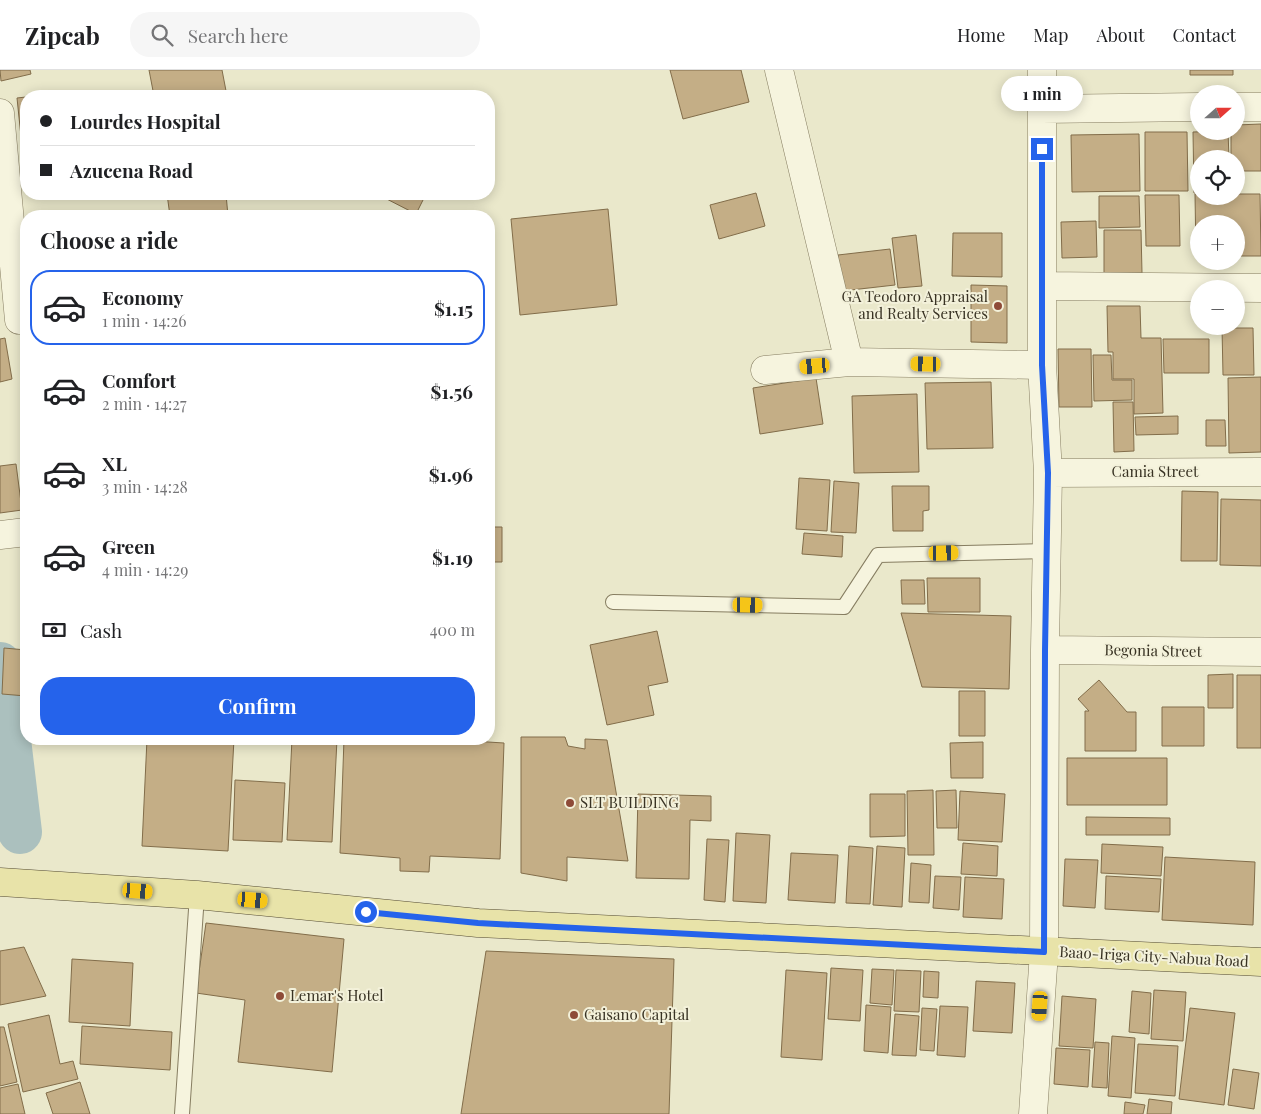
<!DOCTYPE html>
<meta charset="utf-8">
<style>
:root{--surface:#fff;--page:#f6f6f6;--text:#202124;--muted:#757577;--line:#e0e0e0;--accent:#2563eb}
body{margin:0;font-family:"Playfair Display",serif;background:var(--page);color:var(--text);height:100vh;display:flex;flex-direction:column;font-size:19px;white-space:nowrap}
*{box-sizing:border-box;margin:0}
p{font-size:16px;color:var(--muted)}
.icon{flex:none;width:28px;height:28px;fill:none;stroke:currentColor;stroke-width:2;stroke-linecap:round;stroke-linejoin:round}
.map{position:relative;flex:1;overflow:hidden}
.side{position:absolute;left:20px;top:140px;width:475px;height:535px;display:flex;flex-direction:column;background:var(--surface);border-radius:20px;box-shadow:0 2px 12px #0003}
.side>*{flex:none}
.guide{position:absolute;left:20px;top:20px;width:475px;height:110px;border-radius:20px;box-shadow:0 2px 12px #0003;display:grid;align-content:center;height:110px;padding:0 20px;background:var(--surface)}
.needle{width:32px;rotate:69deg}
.controls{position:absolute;left:1190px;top:15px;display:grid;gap:10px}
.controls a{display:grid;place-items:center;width:55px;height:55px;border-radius:50%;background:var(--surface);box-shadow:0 2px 12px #0003;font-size:25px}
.end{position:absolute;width:22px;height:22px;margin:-11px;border:6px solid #2563eb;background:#fff;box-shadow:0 0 0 2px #fff}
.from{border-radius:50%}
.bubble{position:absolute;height:35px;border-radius:18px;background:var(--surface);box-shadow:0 2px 12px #0003;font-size:16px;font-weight:700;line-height:35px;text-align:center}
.car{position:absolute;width:15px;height:30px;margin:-15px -8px;border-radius:6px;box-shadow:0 0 4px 1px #0007;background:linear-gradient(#f5c518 24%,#345 0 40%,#f5c518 0 76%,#345 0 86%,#f5c518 0)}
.guide b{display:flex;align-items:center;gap:18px;height:48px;font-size:19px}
.guide b+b{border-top:1px solid var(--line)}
.guide i{width:12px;height:12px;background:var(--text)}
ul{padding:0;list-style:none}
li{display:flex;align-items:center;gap:15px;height:75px;margin:0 10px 8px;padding:0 10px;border:2px solid transparent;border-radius:20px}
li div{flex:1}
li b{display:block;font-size:19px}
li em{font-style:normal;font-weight:700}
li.on{border-color:var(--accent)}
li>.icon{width:45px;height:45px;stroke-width:1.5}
h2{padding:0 20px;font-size:22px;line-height:60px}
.pay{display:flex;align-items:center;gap:12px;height:55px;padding:0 20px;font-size:19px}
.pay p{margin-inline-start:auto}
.cta{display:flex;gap:10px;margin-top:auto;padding:10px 20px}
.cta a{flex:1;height:58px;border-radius:20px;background:var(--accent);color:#fff;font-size:20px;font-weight:700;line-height:58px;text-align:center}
header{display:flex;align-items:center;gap:30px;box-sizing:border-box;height:70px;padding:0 25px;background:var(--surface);border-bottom:1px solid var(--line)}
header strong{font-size:24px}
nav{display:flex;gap:28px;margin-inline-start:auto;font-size:18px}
.search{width:350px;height:45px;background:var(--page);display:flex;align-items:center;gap:12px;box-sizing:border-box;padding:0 18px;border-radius:20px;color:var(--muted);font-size:19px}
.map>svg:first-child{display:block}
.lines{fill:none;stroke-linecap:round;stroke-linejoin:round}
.river{stroke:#abc0be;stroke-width:44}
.building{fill:#c4ae86;stroke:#826d4a}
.lane-casing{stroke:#867d61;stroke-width:16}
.street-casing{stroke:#867d61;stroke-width:29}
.primary-casing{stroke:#544b34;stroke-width:29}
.lane{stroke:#f6f4de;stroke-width:14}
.street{stroke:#f6f4de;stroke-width:28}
.primary{stroke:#e8e3a9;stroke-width:28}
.route{stroke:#2563eb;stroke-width:6}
.poi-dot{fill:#8e4b38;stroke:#f3f1da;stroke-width:2}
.labels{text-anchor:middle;stroke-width:4;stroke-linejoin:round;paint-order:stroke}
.poi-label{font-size:15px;fill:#383223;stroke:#f3f1da;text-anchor:start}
.street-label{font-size:15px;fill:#383223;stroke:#f3f1da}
</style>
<header>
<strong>Zipcab</strong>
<div class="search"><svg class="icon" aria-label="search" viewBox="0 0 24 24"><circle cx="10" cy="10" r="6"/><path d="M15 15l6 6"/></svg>Search here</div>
<nav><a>Home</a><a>Map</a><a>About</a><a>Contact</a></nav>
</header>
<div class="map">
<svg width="1261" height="1044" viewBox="0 0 1261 1044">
<rect width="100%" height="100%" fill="#eae8cb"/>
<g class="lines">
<path class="river" d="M0 594 20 762"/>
</g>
<path class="building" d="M0 0H30L31 4 1 11Z
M149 0H222L227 26H154Z
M670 0H741L749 32 683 49Z
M1190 0H1233V5H1190Z
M150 21V26H115Z
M26 27V94L24 95 17 28Z
M1261 54V101H1236V89H1231V61H1236V55Z
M1228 61 1229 89H1199V123H1194L1193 62Z
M1145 62H1187L1188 121H1145Z
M1139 64 1140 121 1072 122 1071 65Z
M756 123 765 156 719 169 710 135Z
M167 124H226L228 146H170Z
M377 124H426L416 144Z
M1195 124H1199V126H1236V124H1260L1261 186H1236V154H1199V187H1196Z
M1145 125H1179L1180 176H1146Z
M1099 126H1139L1140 157 1099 158Z
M608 139 617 235 520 245 511 149Z
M1096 151 1097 187 1062 188 1061 152Z
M1104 160H1141L1142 203H1104Z
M953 163H1002V207L952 206Z
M916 165 922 216 898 218 892 168Z
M890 179 895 215 842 221 838 185Z
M971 215 1007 216V273L971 272Z
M1107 236H1140L1141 268H1161L1163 343 1134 344V309H1113V282H1108Z
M1222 258H1253L1254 305H1223Z
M5 268 12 309 0 312V269Z
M1163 269H1209V303H1164Z
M1058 279H1091L1092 337H1059Z
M1093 285H1111L1112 310H1132V330L1094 331Z
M1261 307V382L1229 383 1228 308Z
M816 308 823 354 760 364 753 318Z
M991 312 993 378 927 379 925 313Z
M917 324 919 402 854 403 852 326Z
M1113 332H1133L1134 381 1114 382Z
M1178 346V364L1136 365 1135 347Z
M1206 350H1225L1226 376H1206Z
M21 377H26V419Z
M16 394 22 440 0 443V396Z
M799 408 830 410 827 461 796 459Z
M834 411 859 413 856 463 831 462Z
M892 416H929V440L923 441V461H893Z
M1182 421 1218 422 1217 491H1181Z
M1221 429 1261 430V496L1220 495Z
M489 457H502V492H489Z
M804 463 843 466 842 487 802 484Z
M927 508H980V542H928Z
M901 510H924L925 534H902Z
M901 543 1011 546 1009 619 922 617Z
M657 561 668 612 648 616 654 645 607 655 590 575Z
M4 578 26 580V626L2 624Z
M1233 604V638H1208V605Z
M1237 605H1261V678H1237Z
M1099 610 1127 642H1136V681H1085V641H1089L1078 629Z
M959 621H985V666H959Z
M1162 637H1204V676H1162Z
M521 667H565L568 676 585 679V669L607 670 628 791 567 787V811L521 803Z
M147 669H234L228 781 142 776Z
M292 669H337L332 772 287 770Z
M344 669H440L504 673 500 789 430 786 429 802 400 801V788L340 783Z
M983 672V708H951L950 673Z
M1067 688H1167V735H1067Z
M235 710 285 713 282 772 233 770Z
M933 720 934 785H908L907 721Z
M956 720 957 758H937L936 721Z
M960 721 1005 724 1002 772 958 770Z
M638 724 711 726V751L690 750 689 809 636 808Z
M870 724H905V766L870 767Z
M1086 747 1170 748V765H1086Z
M736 763 770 765 766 833 733 831Z
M707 769 729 770 725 832 704 830Z
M963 773 998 776 997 806 961 804Z
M1102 774 1163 777 1161 806 1101 803Z
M849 776 873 778 870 834 846 833Z
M877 776 905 778 902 837 873 835Z
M791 783 838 785 835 833 788 830Z
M1165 787 1255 792 1253 855 1162 850Z
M1065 789 1098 790 1095 838 1063 836Z
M911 793 931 795 929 833 909 832Z
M935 806 961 807 959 840 933 838Z
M1106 806 1161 809 1159 842 1105 839Z
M965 807 1004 809 1002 849 963 847Z
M206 853 344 869 332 1002 238 992 245 930 196 923Z
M24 877 46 926 0 935V881Z
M486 881 674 889 669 1044H461Z
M72 889 133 893 130 956 69 952Z
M831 898 863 900 860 951 828 949Z
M872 899 894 900 892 935 870 933Z
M786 900 827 903 822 990 781 987Z
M896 900 921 901 919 942 894 941Z
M924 901 939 902 938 928 923 927Z
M976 911 1015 913 1012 963 973 961Z
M1154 920 1186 922 1183 971 1151 969Z
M1132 921 1151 923 1149 964 1129 962Z
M1062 926 1096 929 1093 978 1059 976Z
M866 935 891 937 888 983 864 981Z
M940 936 968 937 965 987 937 985Z
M922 938 937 939 934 981 920 980Z
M1190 938 1235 943 1224 1035 1179 1029Z
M895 944 919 946 916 986 892 985Z
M49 945 60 994 73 991 78 1009 23 1022 8 954Z
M82 956 172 962 170 1000 80 994Z
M0 957H4L17 1012 0 1016Z
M1112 966 1135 968 1131 1028 1108 1026Z
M1095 972 1109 973 1107 1018 1092 1017Z
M1138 974 1178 976 1175 1026 1135 1023Z
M1056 978 1090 980 1088 1017 1054 1014Z
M1233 999 1259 1003 1254 1039 1228 1035Z
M80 1012 90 1044H53L46 1023Z
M18 1014 25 1044H0V1018Z
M1149 1029 1172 1032 1171 1044H1147Z
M1125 1032 1145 1035 1143 1044H1124Z"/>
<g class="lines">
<g class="lane-casing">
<path id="lane" d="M613 532 844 537 878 485 1047 481
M182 1044 197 825"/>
</g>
<g class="street-casing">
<path id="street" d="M779 0 849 292
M1236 37H1261
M1042 39 1199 37
M0 43 19 250 26 249
M1042 216 1261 218
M765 300 849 292 1042 295
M1048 403 1261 402
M0 465 26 462
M1045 580 1261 582
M1033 1044 1044 882 1045 580 1048 403 1042 295V0"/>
</g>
<g class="primary-casing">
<path id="primary" d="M0 812 197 825 478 853 1261 892"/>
</g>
<use href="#lane" class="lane"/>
<use href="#street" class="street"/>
<use href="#primary" class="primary"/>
</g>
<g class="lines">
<path class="route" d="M366 842 478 853 1044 882 1045 580 1048 403 1042 295V79"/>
</g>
<g class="poi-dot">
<circle cx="998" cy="236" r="5"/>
<circle cx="570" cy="733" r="5"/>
<circle cx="280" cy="926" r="5"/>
<circle cx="574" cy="945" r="5"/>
</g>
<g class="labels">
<g class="poi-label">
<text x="988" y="232" text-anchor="end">GA Teodoro Appraisal<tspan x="988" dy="17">and Realty Services</tspan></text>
<text x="580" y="738">SLT BUILDING</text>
<text x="290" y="931">Lemar's Hotel</text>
<text x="584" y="950">Gaisano Capital</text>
</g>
<g class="street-label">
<text x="1155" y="407">Camia Street</text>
<text transform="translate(1153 581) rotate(1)" y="5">Begonia Street</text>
<text transform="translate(1154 887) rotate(3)" y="5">Baao-Iriga City-Nabua Road</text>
</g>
</g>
</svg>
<div class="controls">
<a><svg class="needle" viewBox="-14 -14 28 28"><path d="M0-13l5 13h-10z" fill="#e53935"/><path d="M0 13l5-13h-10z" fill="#757577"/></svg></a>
<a><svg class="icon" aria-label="locate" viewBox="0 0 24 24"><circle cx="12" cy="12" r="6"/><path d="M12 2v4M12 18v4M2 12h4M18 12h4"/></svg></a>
<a>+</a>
<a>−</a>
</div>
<i class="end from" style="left:366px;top:842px"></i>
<i class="end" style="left:1042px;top:79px"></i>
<div class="bubble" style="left:1001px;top:6px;width:82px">1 min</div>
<i class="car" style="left:926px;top:294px;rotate:271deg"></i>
<i class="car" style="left:815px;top:296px;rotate:265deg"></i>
<i class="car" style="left:944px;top:483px;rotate:89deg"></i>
<i class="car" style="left:748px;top:535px;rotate:91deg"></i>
<i class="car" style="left:138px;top:821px;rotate:94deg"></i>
<i class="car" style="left:253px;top:830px;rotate:95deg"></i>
<i class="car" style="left:1040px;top:936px;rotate:184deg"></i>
<div class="guide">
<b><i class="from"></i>Lourdes Hospital</b>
<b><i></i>Azucena Road</b>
</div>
<section class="side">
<h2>Choose a ride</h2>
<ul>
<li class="on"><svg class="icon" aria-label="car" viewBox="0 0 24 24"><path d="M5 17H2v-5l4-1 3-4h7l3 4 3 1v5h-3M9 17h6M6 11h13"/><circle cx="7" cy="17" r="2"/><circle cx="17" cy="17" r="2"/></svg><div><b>Economy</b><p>1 min · 14:26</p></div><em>$1.15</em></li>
<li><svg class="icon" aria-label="car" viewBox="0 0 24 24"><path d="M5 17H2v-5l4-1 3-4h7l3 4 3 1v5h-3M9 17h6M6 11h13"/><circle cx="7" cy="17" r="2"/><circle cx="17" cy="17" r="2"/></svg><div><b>Comfort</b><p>2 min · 14:27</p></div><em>$1.56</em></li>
<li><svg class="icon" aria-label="car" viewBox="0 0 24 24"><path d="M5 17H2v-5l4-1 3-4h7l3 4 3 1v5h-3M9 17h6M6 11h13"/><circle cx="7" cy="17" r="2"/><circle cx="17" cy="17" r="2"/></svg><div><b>XL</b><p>3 min · 14:28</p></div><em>$1.96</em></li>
<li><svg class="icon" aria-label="car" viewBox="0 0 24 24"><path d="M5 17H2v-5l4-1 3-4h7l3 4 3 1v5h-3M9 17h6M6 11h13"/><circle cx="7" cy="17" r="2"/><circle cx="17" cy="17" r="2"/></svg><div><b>Green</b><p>4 min · 14:29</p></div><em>$1.19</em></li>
</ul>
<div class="pay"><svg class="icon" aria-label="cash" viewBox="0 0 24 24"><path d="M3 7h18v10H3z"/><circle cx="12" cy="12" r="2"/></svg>Cash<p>400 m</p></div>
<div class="cta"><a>Confirm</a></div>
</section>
</div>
